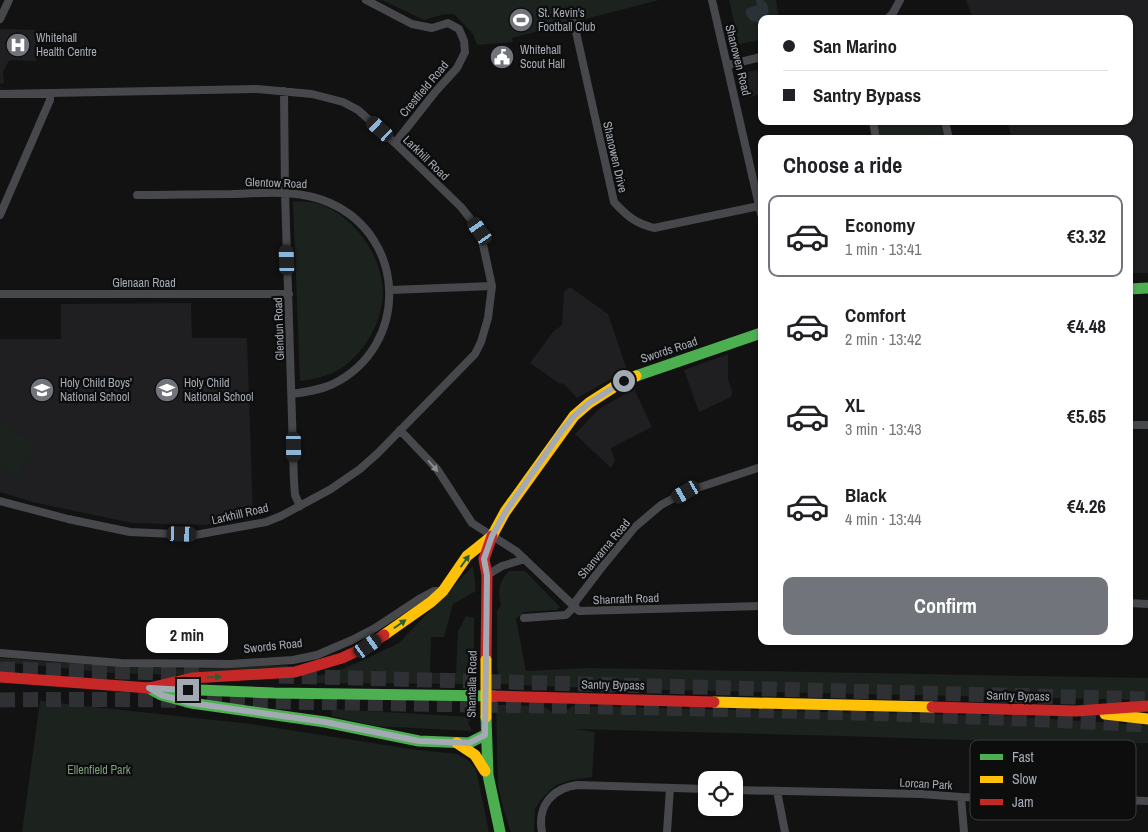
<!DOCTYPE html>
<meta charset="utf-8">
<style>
:root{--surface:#fff;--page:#f2f2f2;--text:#202124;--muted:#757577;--line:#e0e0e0;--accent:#71757b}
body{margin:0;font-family:"Archivo Narrow",sans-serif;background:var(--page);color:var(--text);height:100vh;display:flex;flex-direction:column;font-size:19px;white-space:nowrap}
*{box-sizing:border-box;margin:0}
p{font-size:16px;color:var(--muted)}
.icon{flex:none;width:28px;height:28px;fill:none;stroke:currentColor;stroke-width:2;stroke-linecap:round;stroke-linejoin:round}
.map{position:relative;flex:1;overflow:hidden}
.details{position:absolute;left:758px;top:135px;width:375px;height:510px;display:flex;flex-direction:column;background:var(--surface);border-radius:10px;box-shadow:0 1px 4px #0004}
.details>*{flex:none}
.top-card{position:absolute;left:758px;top:15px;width:375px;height:110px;border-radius:10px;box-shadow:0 1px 4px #0004;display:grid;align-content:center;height:110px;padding:0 25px;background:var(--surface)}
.tools{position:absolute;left:698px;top:771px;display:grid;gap:10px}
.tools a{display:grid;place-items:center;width:45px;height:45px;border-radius:10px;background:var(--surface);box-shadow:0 1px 4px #0004;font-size:25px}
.end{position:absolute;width:22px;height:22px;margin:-11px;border:6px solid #a4aab3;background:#111;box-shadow:0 0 0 2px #111}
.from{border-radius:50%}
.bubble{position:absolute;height:35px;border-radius:10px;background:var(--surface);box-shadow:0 1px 4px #0004;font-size:16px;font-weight:800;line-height:35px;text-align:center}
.car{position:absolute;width:15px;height:30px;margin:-15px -8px;border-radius:6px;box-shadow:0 0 4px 1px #0007;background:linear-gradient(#222 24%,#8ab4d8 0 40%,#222 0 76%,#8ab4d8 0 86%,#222 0)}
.top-card b{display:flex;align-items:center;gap:18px;height:48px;font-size:19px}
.top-card b+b{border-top:1px solid var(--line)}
.top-card i{width:12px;height:12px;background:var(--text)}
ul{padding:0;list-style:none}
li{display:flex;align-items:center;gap:15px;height:82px;margin:0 10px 8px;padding:0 15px;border:2px solid transparent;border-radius:10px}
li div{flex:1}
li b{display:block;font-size:19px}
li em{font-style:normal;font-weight:800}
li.on{border-color:var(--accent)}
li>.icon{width:45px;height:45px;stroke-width:1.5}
h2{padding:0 25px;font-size:22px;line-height:60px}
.action{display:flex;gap:10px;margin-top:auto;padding:10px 25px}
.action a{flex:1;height:58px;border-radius:10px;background:var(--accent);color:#fff;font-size:20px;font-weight:800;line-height:58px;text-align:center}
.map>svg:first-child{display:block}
.built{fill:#1f1f21}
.green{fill:#1c221d}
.water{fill:#2a3237}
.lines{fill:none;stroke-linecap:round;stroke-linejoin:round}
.highway-tunnel{stroke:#2f3033;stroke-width:15;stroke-dasharray:15 8;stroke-linecap:butt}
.street{stroke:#47484b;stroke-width:8}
.fast{stroke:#4caf50;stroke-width:11}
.slow{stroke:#ffc107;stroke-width:11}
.jam{stroke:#c62828;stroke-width:11}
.slow-bridge{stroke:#ffc107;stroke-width:11}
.oneway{fill:#888d94}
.oneway2{fill:#2c5e2f}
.route{stroke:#a4aab3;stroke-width:6}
.labels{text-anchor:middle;stroke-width:4.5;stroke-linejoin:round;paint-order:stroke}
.poi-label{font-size:12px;fill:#a4aab3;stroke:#0d0d0e;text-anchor:start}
.street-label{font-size:12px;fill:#a4aab3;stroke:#0d0d0e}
.park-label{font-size:12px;fill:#7e9d7c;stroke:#0d0d0e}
.key{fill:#0d0d0e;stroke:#3a3c40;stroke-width:1}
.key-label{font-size:14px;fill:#a4aab3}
</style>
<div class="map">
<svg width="1148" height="832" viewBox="0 0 1148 832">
<rect width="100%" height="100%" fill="#121213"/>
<path class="built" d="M966 0H1148V273H1129V139H1012L1007 121H1129V19H973Z
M0 29 36 30V61L9 60 3 72 4 83 0 84Z
M761 69V94L749 97 742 73Z
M570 287 608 314 627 370 577 398 563 383 560 384 530 363 553 332 562 325 564 292Z
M191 303 192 338H247L253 517 204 525 132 523 32 502 0 492V339H61V304Z
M728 354V380L732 390 731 397 699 412 684 370Z
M634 389 652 427 611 448 615 461 611 468 575 434 599 409Z"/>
<path class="green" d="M382 0H659L512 38 513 42 477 45 473 34 454 14H445L424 20Z
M729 0H776L779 19H761V40L739 44Z
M876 121H941L945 139H880Z
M293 201C301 202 311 201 319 204 354 216 382 255 383 292 383 321 364 354 340 369 327 377 314 379 300 381Z
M0 418 36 447 14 477 0 466Z
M473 566 476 591 453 604 444 637H431L430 673H456L458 631 466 616 474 618V684L308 683 309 678 343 669 399 643Z
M509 571H525L560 607 556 610 524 612 516 619 526 671 589 668 1148 678V700L616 689 499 684V676L497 669V611L501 605C497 591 499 582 509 571Z
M0 658 125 667 191 669 288 665V668L192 675 113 673 0 662Z
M40 701 251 724 417 750 457 754 468 760 476 769 489 832H22Z
M496 705 543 706 552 712H565L573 706 1005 716 1148 725V743L1086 744 842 736 575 729 595 732 592 777 571 780 556 785 545 795 535 808 534 832H511L503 808 498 786Z
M331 709 473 717 468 722 472 731 375 726 332 716Z"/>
<path class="water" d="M756 0H763L767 4 769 12 765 19H761V23L751 21 746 15V9L757 5Z"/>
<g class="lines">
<path class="highway-tunnel" d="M0 669 206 674
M279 676 1148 699
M0 700C135 698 269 702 404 704 652 707 900 712 1148 725"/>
<path class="street" d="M366 0 412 24 432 28 448 23 459 29 464 41 465 52 457 68 436 91 395 143
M712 0 761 214
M0 19 9 0
M887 19 893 13 900 0
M574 23 614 202C627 216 635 223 654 228L759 206
M728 65 761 57
M284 91 285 193 294 482 295 495 300 506
M0 94 257 89 312 94 343 102 358 110 395 143 461 207 480 231 492 286 488 318 481 342 475 354 378 453 360 469 331 489 281 516 266 522 195 535 130 532 68 519 0 501
M873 121 876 139
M945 121 949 139
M137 195C169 195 201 194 232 194 265 193 299 189 330 203 407 237 410 346 333 384 320 390 306 392 292 394
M0 215 50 100V93
M391 290 492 286
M0 294H289
M1129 425H1148
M400 430 437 469 472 523 516 551 579 611 761 606
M487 575 502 566 525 559
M1129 603 1148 604
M524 618 566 615 573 608 576 601 602 567 635 527 661 505 685 492 761 467
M0 653 121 663 230 664 293 660 317 655 352 640 375 628 419 599 434 591H443
M734 790 921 794 961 797 1049 798 1148 801
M777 791 785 832
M961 797 964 832
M542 832C537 806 552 788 578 785L706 789
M667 832 670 788"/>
<path class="fast" d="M1129 289 1148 288
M636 376 761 333
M149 688 274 693 494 696
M152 690 161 695 191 703 325 722 419 741 469 743 485 735
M486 717 488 775 500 832"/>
<path class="slow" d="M384 635 431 602 443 591 467 556 492 536 505 512 574 416 589 403 617 385 636 376
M714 702 932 707
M1105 714 1148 719
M457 743 475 755 485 771"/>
<path class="jam" d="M486 660 487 575 484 559 492 536
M0 677 149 688 192 678 295 672 342 658 368 646 384 635
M494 696 714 702
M932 707 1076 711 1148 706"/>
<path class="slow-bridge" d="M486 660V717"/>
</g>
<defs><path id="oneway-solid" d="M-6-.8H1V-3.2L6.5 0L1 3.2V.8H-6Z" transform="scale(1.25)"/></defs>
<use class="oneway" href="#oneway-solid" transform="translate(433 466) rotate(49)"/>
<g class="oneway2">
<use href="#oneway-solid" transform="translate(465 561) rotate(-54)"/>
<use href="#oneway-solid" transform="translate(400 624) rotate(-35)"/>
<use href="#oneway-solid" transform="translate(214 677) rotate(-2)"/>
</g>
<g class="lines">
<path class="route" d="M188 690 149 688 161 695 191 703 325 722 419 741 469 743 485 735 487 575 484 559 492 536 506 511 561 432 574 416 589 403 624 381"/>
</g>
<defs>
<g id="stadium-disc" transform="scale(1.25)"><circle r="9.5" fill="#71757b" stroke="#0d0d0e"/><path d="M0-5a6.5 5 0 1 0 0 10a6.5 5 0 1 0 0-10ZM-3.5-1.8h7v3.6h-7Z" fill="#fff"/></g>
<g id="hospital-disc" transform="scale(1.25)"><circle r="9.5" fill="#71757b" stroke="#0d0d0e"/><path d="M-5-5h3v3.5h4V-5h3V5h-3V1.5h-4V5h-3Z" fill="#fff"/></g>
<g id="civic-disc" transform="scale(1.25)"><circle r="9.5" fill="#71757b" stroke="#0d0d0e"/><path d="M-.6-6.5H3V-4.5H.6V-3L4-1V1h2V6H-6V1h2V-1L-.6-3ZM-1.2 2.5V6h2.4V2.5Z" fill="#fff"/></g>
<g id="school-disc" transform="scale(1.25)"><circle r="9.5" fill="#71757b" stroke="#0d0d0e"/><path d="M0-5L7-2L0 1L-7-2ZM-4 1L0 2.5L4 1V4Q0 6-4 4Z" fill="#fff"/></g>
</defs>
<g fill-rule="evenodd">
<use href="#stadium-disc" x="521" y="20"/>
<use href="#hospital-disc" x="18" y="45"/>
<use href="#civic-disc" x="502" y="57"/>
<use href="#school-disc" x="42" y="390"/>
<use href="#school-disc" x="167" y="390"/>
</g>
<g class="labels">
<g class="poi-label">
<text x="538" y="17">St. Kevin's<tspan x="538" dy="14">Football Club</tspan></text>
<text x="36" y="42">Whitehall<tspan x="36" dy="14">Health Centre</tspan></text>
<text x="520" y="54">Whitehall<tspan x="520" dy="14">Scout Hall</tspan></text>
<text x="60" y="387">Holy Child Boys'<tspan x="60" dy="14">National School</tspan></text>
<text x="184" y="387">Holy Child<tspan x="184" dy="14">National School</tspan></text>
</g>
<g class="street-label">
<text transform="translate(738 60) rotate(76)" y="4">Shanowen Road</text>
<text transform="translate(424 89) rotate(-50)" y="4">Crestfield Road</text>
<text transform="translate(615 157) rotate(77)" y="4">Shanowen Drive</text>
<text transform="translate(426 158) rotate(44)" y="4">Larkhill Road</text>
<text transform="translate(276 183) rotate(2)" y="4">Glentow Road</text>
<text x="144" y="287">Glenaan Road</text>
<text transform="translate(279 329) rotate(-92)" y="4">Glendun Road</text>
<text transform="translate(669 350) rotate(-18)" y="4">Swords Road</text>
<text transform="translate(240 514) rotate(-13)" y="4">Larkhill Road</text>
<text transform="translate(604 549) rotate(-50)" y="4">Shanvarna Road</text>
<text transform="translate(626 599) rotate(-2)" y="4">Shanrath Road</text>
<text transform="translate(273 646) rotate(-6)" y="4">Swords Road</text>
<text transform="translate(472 684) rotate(-89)" y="4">Shantalla Road</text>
<text transform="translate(613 685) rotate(1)" y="4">Santry Bypass</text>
<text transform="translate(1018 696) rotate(1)" y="4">Santry Bypass</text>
<text transform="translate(926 784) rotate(3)" y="4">Lorcan Park</text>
</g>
<g class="park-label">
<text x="99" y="774">Ellenfield Park</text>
</g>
</g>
<rect x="970" y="740" width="166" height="80" rx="8" class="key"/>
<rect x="980" y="754" width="23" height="6" fill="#4caf50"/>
<rect x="980" y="776" width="23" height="7" fill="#ffc107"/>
<rect x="980" y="799" width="23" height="6" fill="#c62828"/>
<g class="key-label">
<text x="1012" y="762">Fast</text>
<text x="1012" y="784">Slow</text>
<text x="1012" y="807">Jam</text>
</g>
</svg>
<div class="tools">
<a><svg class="icon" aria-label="locate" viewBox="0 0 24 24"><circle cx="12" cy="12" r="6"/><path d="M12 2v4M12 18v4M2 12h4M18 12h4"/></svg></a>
</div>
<i class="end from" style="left:624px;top:381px"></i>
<i class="end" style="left:188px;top:690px"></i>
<div class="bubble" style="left:146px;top:618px;width:82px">2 min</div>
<i class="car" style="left:380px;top:129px;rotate:312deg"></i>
<i class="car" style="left:480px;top:231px;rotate:325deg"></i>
<i class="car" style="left:287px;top:260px;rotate:358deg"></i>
<i class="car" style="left:294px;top:447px;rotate:179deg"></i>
<i class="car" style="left:686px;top:492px;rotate:240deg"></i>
<i class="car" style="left:182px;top:534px;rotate:92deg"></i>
<i class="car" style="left:368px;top:646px;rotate:55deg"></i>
<div class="top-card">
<b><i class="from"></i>San Marino</b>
<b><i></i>Santry Bypass</b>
</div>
<section class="details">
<h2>Choose a ride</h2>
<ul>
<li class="on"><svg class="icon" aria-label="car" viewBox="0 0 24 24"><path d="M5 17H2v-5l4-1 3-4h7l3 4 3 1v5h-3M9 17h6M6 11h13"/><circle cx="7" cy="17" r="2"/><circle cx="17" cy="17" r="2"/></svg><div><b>Economy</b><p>1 min · 13:41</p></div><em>€3.32</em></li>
<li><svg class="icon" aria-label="car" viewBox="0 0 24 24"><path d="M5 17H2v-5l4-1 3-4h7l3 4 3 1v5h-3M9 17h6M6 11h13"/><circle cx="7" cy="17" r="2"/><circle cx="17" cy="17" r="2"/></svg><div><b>Comfort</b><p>2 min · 13:42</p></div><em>€4.48</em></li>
<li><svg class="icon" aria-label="car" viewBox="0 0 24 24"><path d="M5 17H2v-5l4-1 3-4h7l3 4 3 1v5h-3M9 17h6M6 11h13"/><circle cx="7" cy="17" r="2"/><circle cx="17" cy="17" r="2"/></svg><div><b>XL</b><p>3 min · 13:43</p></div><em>€5.65</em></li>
<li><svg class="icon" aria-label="car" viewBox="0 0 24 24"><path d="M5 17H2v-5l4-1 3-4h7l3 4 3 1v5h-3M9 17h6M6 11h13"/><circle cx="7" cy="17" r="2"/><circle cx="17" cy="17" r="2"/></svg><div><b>Black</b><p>4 min · 13:44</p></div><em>€4.26</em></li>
</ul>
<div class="action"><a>Confirm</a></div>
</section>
</div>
